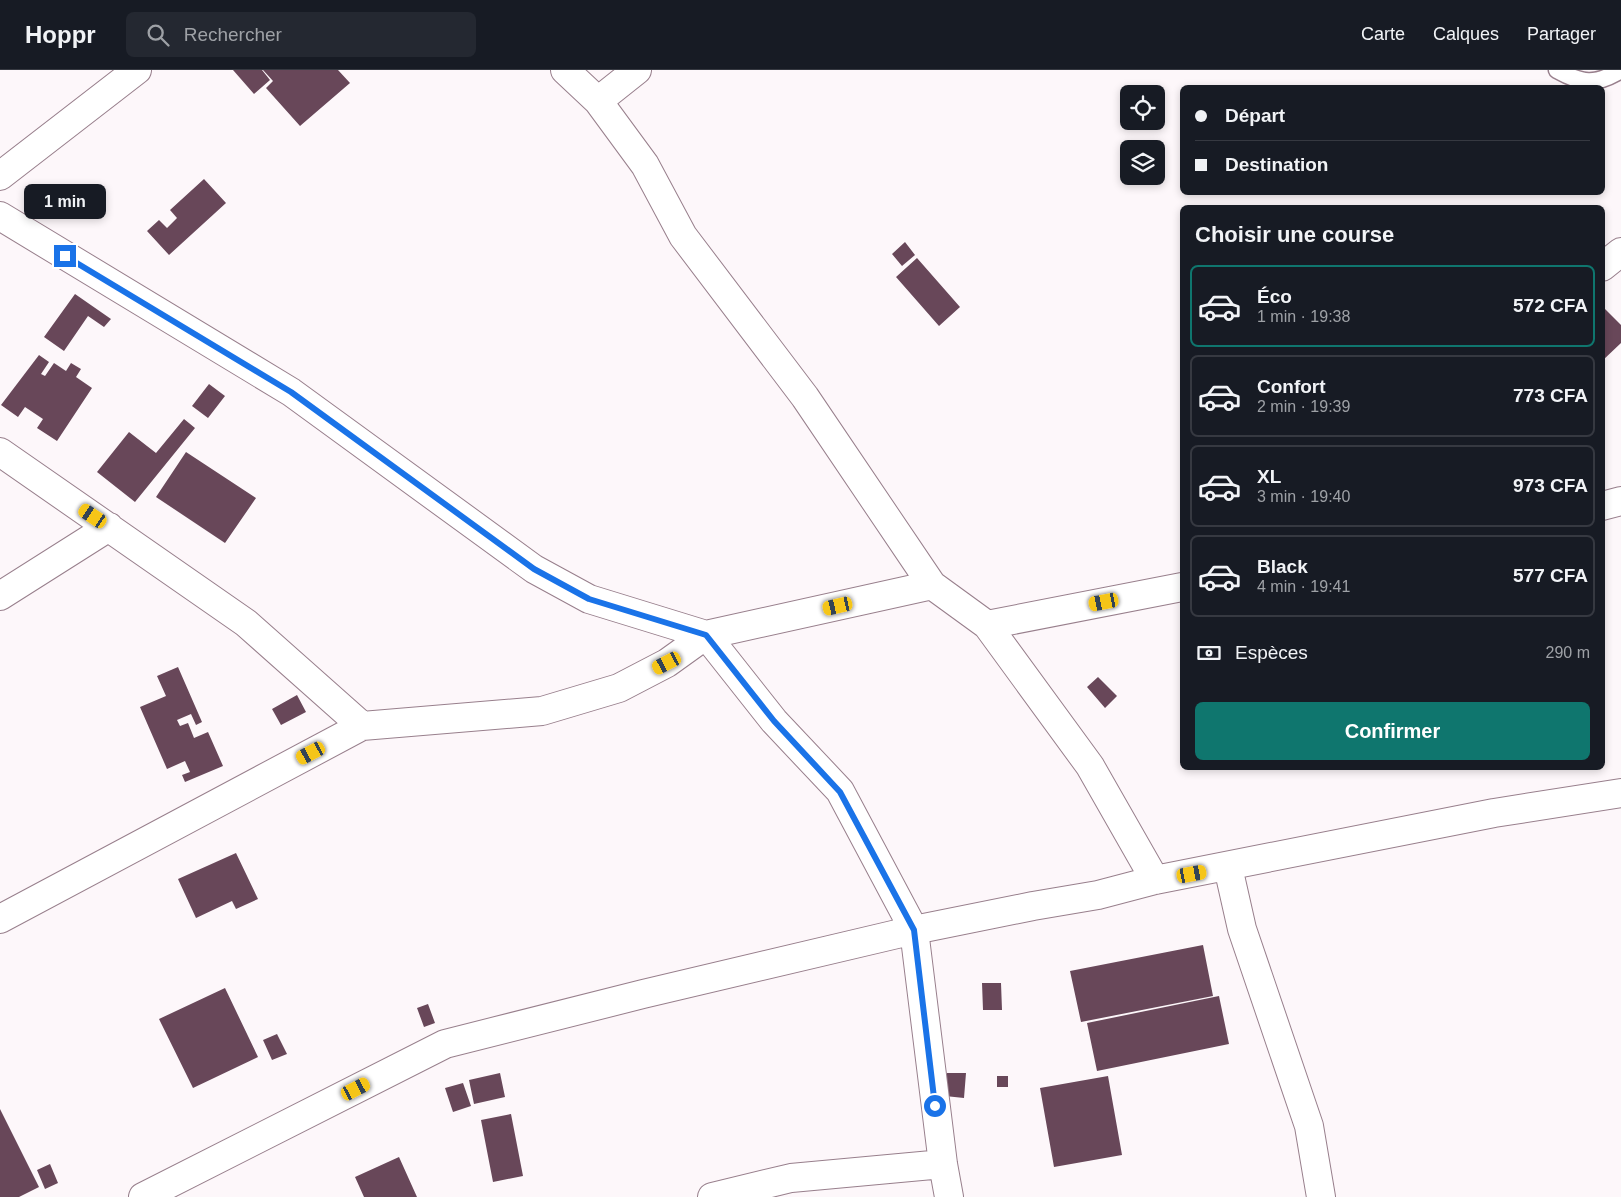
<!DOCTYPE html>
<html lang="fr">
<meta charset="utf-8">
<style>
:root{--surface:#171b24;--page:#242831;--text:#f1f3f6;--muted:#9ea1a6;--line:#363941;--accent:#0f766e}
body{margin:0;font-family:Helvetica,sans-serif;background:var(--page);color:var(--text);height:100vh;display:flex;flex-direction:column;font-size:19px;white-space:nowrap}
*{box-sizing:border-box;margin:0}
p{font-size:16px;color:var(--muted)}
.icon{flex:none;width:28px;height:28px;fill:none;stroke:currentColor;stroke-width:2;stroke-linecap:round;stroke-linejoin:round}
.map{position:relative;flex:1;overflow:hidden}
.sheet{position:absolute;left:1180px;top:135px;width:425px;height:565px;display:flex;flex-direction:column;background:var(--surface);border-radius:8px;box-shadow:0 2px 8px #0003}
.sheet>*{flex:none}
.top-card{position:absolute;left:1180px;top:15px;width:425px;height:110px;border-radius:8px;box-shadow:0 2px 8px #0003;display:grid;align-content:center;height:110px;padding:0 15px;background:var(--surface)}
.buttons{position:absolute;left:1120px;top:15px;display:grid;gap:10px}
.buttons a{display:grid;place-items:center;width:45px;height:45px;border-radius:8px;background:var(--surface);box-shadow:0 2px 8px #0003;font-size:25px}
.end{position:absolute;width:22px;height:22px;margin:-11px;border:6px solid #1a73e8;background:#fff;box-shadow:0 0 0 2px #fff}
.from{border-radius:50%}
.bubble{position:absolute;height:35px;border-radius:8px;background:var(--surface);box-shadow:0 2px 8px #0003;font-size:16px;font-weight:700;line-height:35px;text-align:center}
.car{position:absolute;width:15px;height:30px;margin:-15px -8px;border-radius:6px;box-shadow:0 0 4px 1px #0007;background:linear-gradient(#f5c518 24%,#345 0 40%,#f5c518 0 76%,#345 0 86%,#f5c518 0)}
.top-card b{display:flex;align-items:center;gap:18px;height:48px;font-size:19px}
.top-card b+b{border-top:1px solid var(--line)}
.top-card i{width:12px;height:12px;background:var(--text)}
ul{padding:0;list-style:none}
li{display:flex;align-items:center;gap:15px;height:82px;margin:0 10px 8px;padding:0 5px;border:2px solid var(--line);border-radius:8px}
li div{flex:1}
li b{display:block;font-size:19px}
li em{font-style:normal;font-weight:700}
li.current{border-color:var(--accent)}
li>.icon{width:45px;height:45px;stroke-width:1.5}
h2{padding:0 15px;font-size:22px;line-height:60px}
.pay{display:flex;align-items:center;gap:12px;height:55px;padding:0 15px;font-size:19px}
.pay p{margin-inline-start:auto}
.action{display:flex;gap:10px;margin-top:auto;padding:10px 15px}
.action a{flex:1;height:58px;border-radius:8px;background:var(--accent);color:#fff;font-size:20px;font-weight:700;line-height:58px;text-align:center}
header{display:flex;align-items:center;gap:30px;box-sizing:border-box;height:70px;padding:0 25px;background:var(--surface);border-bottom:1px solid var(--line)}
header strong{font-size:24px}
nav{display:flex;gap:28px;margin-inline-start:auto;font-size:18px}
.search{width:350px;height:45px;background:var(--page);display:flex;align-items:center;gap:12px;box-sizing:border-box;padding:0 18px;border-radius:8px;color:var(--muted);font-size:19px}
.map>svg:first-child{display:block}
.building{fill:#684759}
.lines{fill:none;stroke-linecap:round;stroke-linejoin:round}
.service-casing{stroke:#987f8c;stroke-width:19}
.minor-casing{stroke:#987f8c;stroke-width:30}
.service{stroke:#fff;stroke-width:16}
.minor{stroke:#fff;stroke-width:28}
.route{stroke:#1a73e8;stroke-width:6}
</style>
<header>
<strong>Hoppr</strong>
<div class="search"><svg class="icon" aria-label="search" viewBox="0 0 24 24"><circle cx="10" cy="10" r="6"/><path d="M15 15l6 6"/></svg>Rechercher</div>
<nav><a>Carte</a><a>Calques</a><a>Partager</a></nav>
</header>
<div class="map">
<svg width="1621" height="1127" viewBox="0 0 1621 1127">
<rect width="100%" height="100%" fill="#fdf7fa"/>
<path class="building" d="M233 0H262L270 10 254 24Z
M263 0H338L350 13 300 56 266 18 273 11Z
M204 109 226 133 169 185 147 161 159 150 167 158 177 148 170 140Z
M905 172 915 185 902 196 892 184Z
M917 188 960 237 939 256 896 207Z
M75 224 111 249 104 257 88 246 64 281 44 267Z
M1602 236 1621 255V273L1602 291Z
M39 285 49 292 41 304 45 306 54 293 66 301 71 293 81 299 76 307 92 318 57 371 37 358 43 349 25 337 18 347 1 335Z
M209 314 225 326 208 348 192 336Z
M184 349 195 358 135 432 97 402 129 362 156 383Z
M186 382 256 428 225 473 156 427Z
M178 597 202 652 196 655 191 644 177 650 180 656 188 653 194 668 208 662 223 696 185 712 182 705 190 702 185 691 167 699 140 637 166 626 157 606Z
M1098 607 1117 626 1105 638 1087 617Z
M297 625 306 642 281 655 272 639Z
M236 783 258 829 236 839 232 831 196 848 178 809Z
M1203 875 1213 926 1081 952 1070 901Z
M982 913H1001L1002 940H983Z
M225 918 258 987 193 1018 159 949Z
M1219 926 1229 974 1097 1001 1087 953Z
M428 934 435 953 424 957 417 938Z
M277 964 287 984 272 990 263 970Z
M500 1003 505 1027 474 1034 469 1010Z
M947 1003H966L964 1028 945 1026Z
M997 1006H1008V1017H997Z
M1108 1006 1122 1085 1054 1097 1040 1018Z
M463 1013 471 1036 453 1042 445 1018Z
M0 1039 39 1117 19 1127H0Z
M511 1044 523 1106 493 1112 481 1050Z
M399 1087 417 1127H364L355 1107Z
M50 1094 58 1113 45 1119 37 1100Z"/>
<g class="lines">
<g class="service-casing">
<path id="service" d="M1557 0C1582 14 1595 16 1621 0"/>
</g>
<g class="minor-casing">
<path id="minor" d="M565 0 598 31 645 95 683 166 805 327 932 515 987 555 1090 696 1155 810
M598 31 637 0
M0 106 137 0
M0 146 291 322 534 499 589 529 706 565 774 651 840 721 914 860 943 1094 949 1127
M1602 197 1621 182
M0 382 246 553 362 656
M1602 436 1621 431
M0 526 109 457
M987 555 1182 517
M1228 797 1242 859 1309 1056 1321 1127
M0 849 362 656 542 641 619 618 667 593 706 565 932 515
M143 1127 445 974 643 924 914 860 1033 836 1098 825 1155 810 1494 743 1621 723
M712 1127 791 1108 943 1094"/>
</g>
<use href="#service" class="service"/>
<use href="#minor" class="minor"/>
</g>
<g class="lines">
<path class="route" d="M65 186 291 322 534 499 589 529 706 565 774 651 840 722 914 860 935 1036"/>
</g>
</svg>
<div class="buttons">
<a><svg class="icon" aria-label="locate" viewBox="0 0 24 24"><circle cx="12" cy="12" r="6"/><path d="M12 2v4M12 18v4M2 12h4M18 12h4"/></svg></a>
<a><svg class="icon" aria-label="layers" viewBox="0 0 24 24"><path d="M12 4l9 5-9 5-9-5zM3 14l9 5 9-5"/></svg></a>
</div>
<i class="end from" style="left:935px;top:1036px"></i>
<i class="end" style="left:65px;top:186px"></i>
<div class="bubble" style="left:24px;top:114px;width:82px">1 min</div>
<i class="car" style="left:93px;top:446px;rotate:304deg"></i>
<i class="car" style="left:1104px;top:532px;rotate:259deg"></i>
<i class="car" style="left:838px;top:536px;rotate:257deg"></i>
<i class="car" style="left:667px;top:593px;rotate:243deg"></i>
<i class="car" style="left:311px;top:683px;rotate:242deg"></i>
<i class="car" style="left:1192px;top:804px;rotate:80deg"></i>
<i class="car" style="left:356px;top:1019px;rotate:63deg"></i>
<div class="top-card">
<b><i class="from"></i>Départ</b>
<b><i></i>Destination</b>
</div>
<section class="sheet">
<h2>Choisir une course</h2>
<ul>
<li class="current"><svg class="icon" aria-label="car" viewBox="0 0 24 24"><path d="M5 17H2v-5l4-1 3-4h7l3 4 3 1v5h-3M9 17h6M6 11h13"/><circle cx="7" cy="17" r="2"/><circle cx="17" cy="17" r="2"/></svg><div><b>Éco</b><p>1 min · 19:38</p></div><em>572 CFA</em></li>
<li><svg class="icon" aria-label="car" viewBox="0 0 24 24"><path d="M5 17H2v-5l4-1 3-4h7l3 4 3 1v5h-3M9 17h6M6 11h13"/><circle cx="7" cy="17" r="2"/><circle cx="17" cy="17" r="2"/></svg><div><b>Confort</b><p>2 min · 19:39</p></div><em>773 CFA</em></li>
<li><svg class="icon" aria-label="car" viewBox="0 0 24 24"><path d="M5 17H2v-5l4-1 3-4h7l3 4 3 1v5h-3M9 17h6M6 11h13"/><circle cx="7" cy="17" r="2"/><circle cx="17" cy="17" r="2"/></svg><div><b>XL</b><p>3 min · 19:40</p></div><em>973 CFA</em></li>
<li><svg class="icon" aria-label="car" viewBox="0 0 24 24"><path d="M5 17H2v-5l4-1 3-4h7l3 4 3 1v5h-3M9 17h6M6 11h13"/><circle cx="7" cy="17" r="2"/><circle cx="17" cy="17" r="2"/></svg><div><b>Black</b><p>4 min · 19:41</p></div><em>577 CFA</em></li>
</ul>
<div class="pay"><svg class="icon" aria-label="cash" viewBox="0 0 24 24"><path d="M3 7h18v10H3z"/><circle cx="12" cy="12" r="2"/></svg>Espèces<p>290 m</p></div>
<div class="action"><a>Confirmer</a></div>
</section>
</div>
